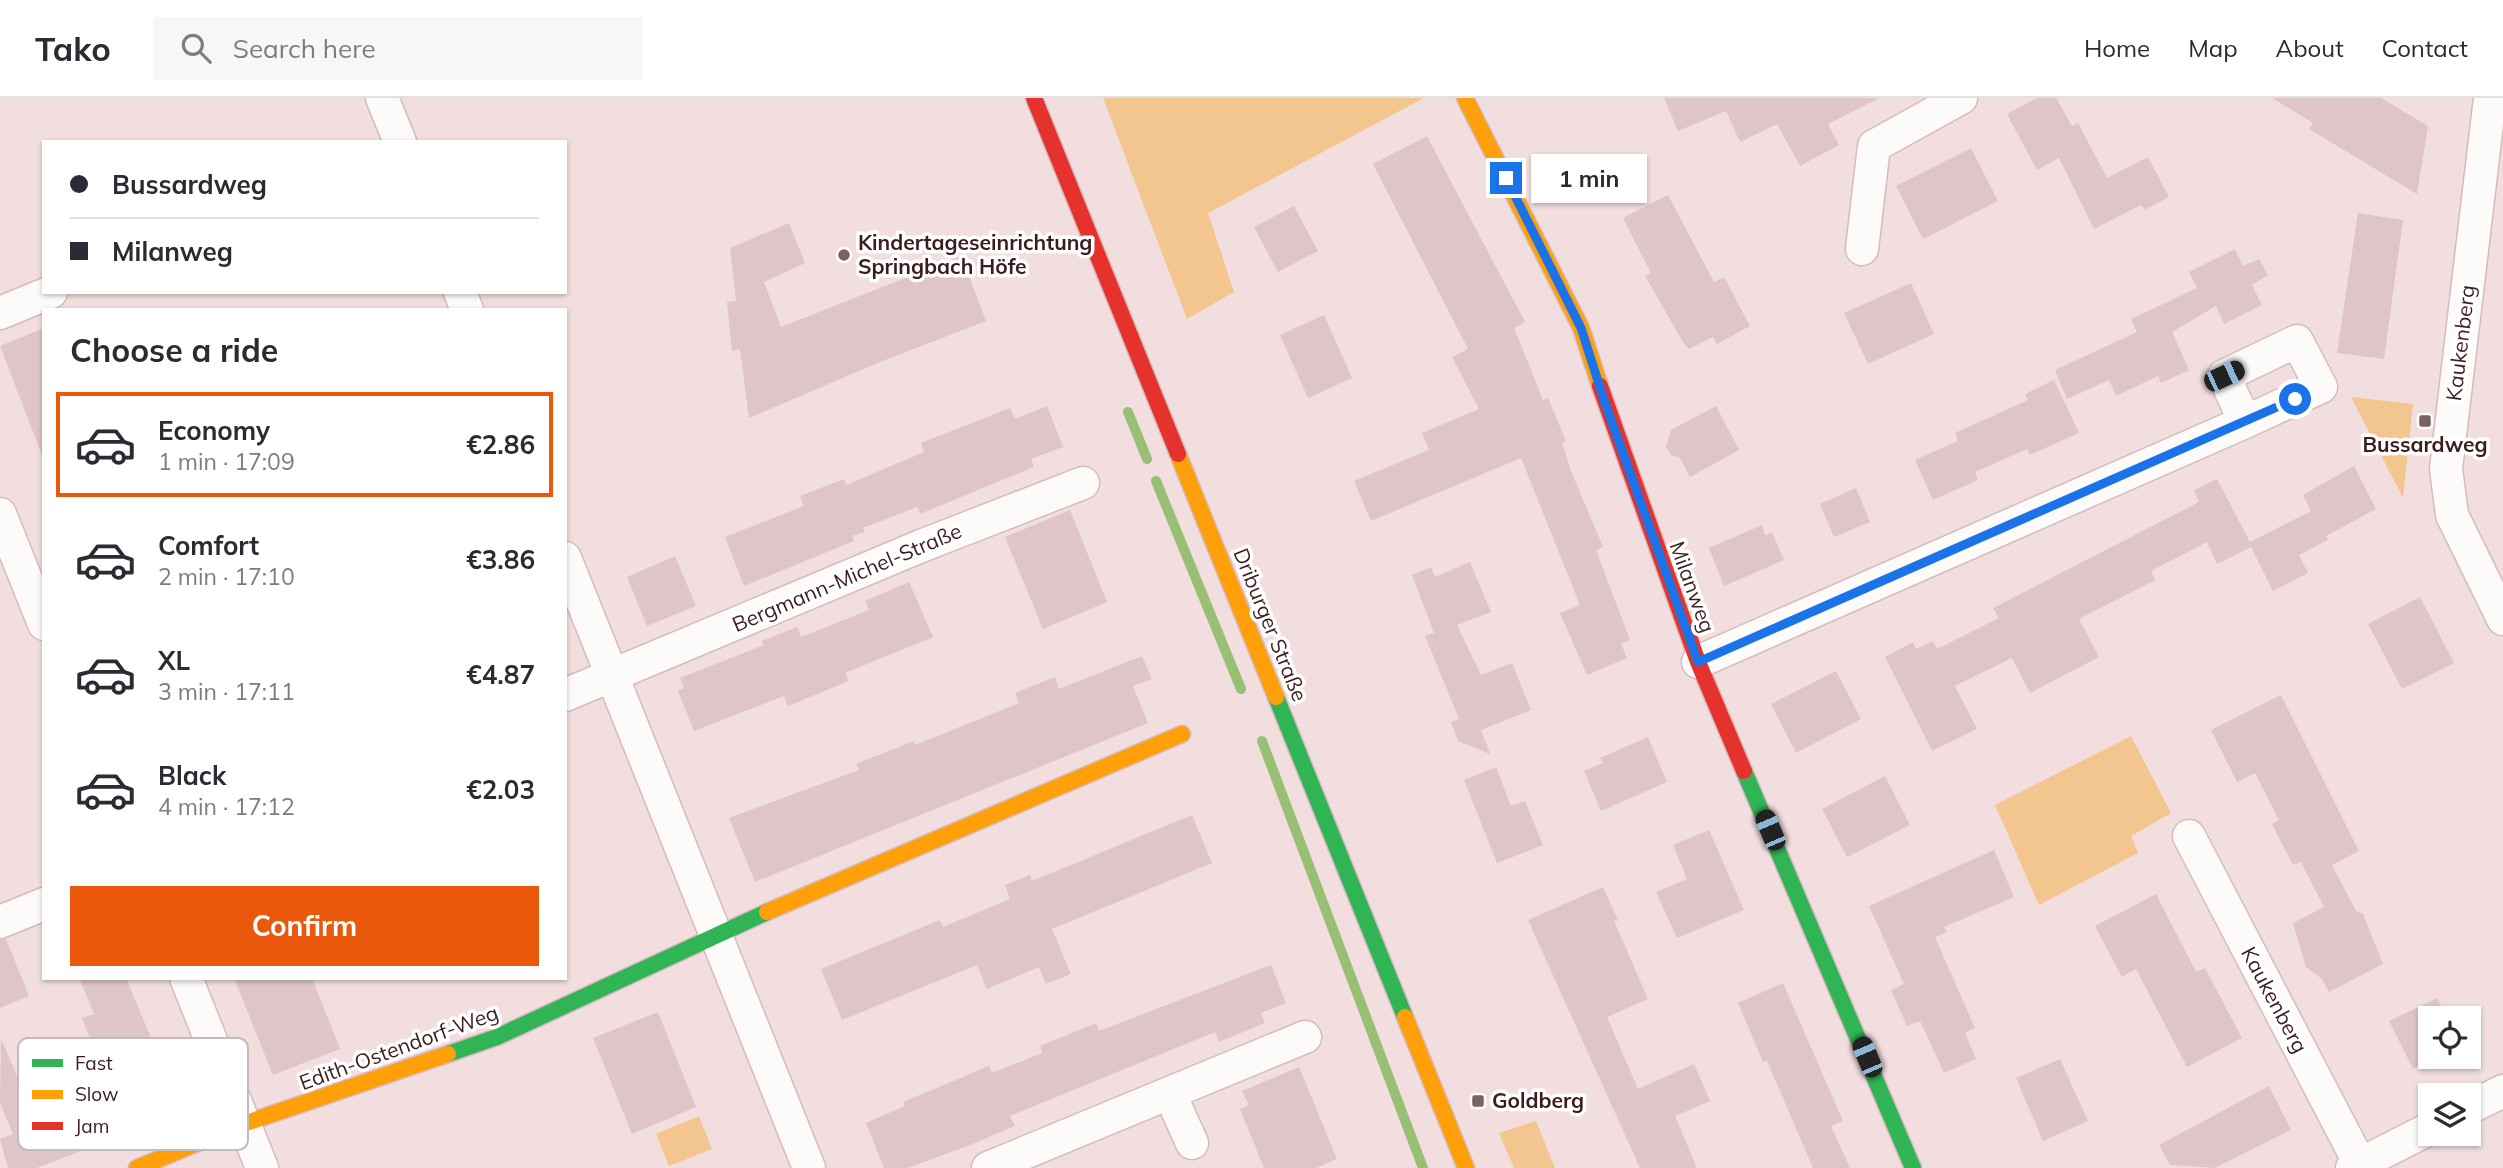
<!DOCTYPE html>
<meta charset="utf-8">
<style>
:root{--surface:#fff;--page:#f7f7f7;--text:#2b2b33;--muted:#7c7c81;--line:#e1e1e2;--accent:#ea580c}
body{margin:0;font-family:Mulish,sans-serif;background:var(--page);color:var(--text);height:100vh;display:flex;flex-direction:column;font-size:26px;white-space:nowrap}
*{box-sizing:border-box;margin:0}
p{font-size:23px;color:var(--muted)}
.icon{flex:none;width:38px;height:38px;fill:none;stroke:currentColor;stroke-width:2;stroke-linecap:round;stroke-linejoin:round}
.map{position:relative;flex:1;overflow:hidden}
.details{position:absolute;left:42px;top:210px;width:525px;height:672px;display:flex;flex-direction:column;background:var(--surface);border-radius:0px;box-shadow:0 2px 5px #0004}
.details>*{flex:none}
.hud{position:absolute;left:42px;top:42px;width:525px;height:154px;border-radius:0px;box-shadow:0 2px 5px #0004;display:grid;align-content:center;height:154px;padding:0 28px;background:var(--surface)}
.controls{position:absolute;left:2418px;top:908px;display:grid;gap:14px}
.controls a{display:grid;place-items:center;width:63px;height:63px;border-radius:0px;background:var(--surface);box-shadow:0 2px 5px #0004;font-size:35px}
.end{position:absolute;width:32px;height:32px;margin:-16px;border:9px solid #1a73e8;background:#fff;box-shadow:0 0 0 4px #fff}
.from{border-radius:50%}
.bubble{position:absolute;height:49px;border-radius:0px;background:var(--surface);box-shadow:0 2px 5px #0004;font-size:23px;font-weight:700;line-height:49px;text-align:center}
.car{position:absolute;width:21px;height:42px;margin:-21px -10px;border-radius:9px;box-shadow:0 0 5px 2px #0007;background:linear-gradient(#222 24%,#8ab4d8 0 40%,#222 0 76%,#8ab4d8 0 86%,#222 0)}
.hud b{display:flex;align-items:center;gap:24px;height:66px;font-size:26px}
.hud b+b{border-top:2px solid var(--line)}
.hud i{width:18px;height:18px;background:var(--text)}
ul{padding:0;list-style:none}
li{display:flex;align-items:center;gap:21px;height:105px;margin:0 14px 10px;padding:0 14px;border:4px solid transparent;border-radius:0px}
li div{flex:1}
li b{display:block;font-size:26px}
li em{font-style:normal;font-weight:700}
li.active{border-color:var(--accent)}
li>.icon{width:63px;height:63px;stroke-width:1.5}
h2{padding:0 28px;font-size:32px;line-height:84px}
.button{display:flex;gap:14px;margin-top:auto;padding:14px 28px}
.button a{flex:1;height:80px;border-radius:0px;background:var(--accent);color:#fff;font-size:28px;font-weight:700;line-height:80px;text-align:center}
header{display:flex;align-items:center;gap:42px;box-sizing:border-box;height:98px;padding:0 35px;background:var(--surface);border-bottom:2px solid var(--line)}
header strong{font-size:33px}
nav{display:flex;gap:38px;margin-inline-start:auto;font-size:24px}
.search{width:490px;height:63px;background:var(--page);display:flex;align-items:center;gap:18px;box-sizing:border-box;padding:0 24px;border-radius:0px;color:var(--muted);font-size:26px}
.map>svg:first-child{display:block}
.green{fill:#f3c58f}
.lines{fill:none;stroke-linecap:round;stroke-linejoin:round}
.stream{stroke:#99bf75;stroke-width:10}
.building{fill:#dfc5c7}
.street-casing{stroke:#d5bbbd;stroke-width:35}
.fast-casing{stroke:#d5bbbd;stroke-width:19}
.slow-casing{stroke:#d5bbbd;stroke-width:19}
.jam-casing{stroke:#d5bbbd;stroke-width:19}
.street{stroke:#fdfafa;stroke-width:32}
.fast{stroke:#30b455;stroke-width:16}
.slow{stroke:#ff9f0a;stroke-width:16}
.jam{stroke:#e5322d;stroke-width:16}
.route{stroke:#1a73e8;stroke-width:9}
.poi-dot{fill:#7c6062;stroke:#fff;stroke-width:2.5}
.labels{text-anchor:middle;stroke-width:7;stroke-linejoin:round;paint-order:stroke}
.poi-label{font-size:21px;font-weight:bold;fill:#3c1c1f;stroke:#fff;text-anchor:start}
.street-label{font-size:21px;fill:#3c1c1f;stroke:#fff}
.key{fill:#fff;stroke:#c4bbbc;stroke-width:2}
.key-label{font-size:19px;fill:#3c1c1f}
</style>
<header>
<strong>Tako</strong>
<div class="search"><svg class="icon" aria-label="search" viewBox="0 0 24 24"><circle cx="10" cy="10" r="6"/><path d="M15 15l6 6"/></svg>Search here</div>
<nav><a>Home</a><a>Map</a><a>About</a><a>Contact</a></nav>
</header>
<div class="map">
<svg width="2503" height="1070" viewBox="0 0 2503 1070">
<rect width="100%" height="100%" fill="#f2dedf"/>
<path class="green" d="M1103 0H1424L1208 115 1234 194 1187 221Z
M2351 299 2413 306 2403 400Z
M2131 638 2171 715 2131 738 2138 755 2039 807 1995 707Z
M699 1018 712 1051 669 1068 656 1036Z
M1536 1023 1555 1070H1514L1499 1035Z"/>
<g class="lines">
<path class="stream" d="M1128 314 1147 361
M1156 383 1241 591
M1262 643 1423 1070"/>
</g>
<path class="building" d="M1664 0H1879L1828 26 1839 47 1800 68 1777 26 1740 44 1726 13 1678 33Z
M2037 0H2056L2072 28 2078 25 2107 80 2148 59 2169 99 2144 112 2141 107 2094 131 2059 60 2037 72 2007 16Z
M2272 0H2381L2428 28 2417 96 2309 31 2313 25Z
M1427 38 1525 224 1514 230 1543 302 1548 300 1566 343 1562 345 1571 373 1603 449 1596 452 1630 542 1621 546 1627 560 1587 577 1560 515 1580 507 1521 360 1371 423 1354 383 1429 352 1422 335 1479 311 1452 259 1468 251 1373 66Z
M1971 50 1998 103 1923 141 1896 88Z
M1668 97 1714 184 1724 179 1750 228 1717 246 1713 239 1689 251 1683 244 1645 178 1651 175 1623 120Z
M1294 108 1318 153 1278 174 1254 129Z
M2358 115 2403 122 2384 261 2337 255Z
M789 125 805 165 764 184 781 229 961 158 986 223 880 264 749 320 740 251 732 253 727 204 736 203 730 150Z
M2235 151 2243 168 2259 161 2268 177 2252 187 2262 207 2224 226 2216 208 2172 234 2189 272 2161 285 2158 278 2116 298 2109 282 2067 301 2055 272 2137 234 2131 221 2197 190 2189 174Z
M1911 185 1934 236 1868 266 1844 215Z
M1324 217 1352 280 1308 300 1280 237Z
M44 230V360H43L0 248Z
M2054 282 2079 335 2030 357 2027 351 1975 374 1978 382 1933 402 1915 362 1958 343 1955 335 2028 302 2025 296Z
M1047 308 1063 349 1031 361 1034 369 920 416 917 409 863 430 865 434 852 438 854 443 744 488 725 439 804 408 800 398 844 381 846 387 924 354 921 345 1010 310 1015 321Z
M1716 308 1739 352 1690 379 1680 360 1671 357 1666 349 1671 332Z
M2354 368 2376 411 2326 438 2328 442 2299 457 2308 475 2273 493 2251 449 2217 466 2207 444 2151 473 2155 482 2079 521 2099 559 2030 595 2012 560 1955 588 1977 631 1932 653 1885 559 1913 544 1916 551 1933 543 1937 551 1999 520 1993 510 2199 404 2194 392 2217 381 2250 444 2311 413 2303 397Z
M1856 390 1870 424 1834 439 1820 406Z
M1070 412 1107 504 1043 531 1005 439Z
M1762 427 1765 437 1772 434 1784 462 1724 488 1709 450Z
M675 458 696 508 647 528 627 479Z
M1470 464 1491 514 1457 527 1481 577 1512 565 1531 612 1481 632 1490 656 1458 643 1451 624 1459 621 1425 538 1434 535 1412 477 1431 469 1435 479Z
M909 484 933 539 845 575 849 583 788 608 784 598 694 633 678 593 684 590 680 580 764 547 762 543 797 529 801 539 869 512 865 503Z
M2420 499 2454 565 2402 591 2368 526Z
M1142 558 1152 581 1133 588 1148 625 755 784 729 720 859 672 856 666 914 643 915 647 1019 605 1015 595 1055 579 1059 591Z
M1836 573 1861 621 1796 655 1771 606Z
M2281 597 2359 753 2332 767 2356 813 2363 816 2383 866 2329 894 2322 881 2306 869 2293 825 2324 809 2301 764 2293 767 2272 726 2279 722 2255 675 2237 684 2211 632Z
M1648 639 1667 684 1601 713 1584 673 1603 665 1600 660Z
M1496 669 1511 708 1525 703 1543 747 1497 765 1464 682Z
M1885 678 1910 727 1847 759 1822 711Z
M1192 717 1212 765 1052 831 1071 876 1046 886 1039 869 987 891 977 867 842 922 821 871 940 822 943 829 1010 801 1005 787 1030 777 1032 783Z
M1709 732 1744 812 1677 840 1656 794 1687 781 1673 747Z
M1994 752 2014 799 1944 829 1947 834 1935 839 1975 930 1965 935 1976 961 1944 975 1920 923 1907 928 1891 892 1904 886 1869 808Z
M1603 789 1618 822 1614 823 1648 901 1607 919 1638 991 1694 966 1710 1003 1675 1018 1697 1070H1640L1528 822Z
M2156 796 2196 874 2205 870 2242 940 2187 969 2136 871 2122 879 2095 828Z
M6 841 29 898 0 910V842Z
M1271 867 1286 905 1261 915 1265 925 1219 944 1215 934 1010 1018 1015 1028 970 1047 908 1070H884L866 1025 905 1008 903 1004 989 968 992 975 1042 955 1040 948 1096 925 1099 933Z
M79 880H126L182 1014 147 1029 133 994 125 997 105 946 94 951 82 920 94 916Z
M234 880H312L340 951 273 977Z
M1783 885 1843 1023 1831 1028 1850 1070H1813L1767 963 1763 964 1738 905Z
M2437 900 2447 920H2431V959H2437L2413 971 2389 923Z
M658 914 696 1009 632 1036 593 940Z
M1 941 28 1003 51 994 57 1010 73 1004 91 1049 37 1070H8L0 1041 13 1036 0 1005Z
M2060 961 2088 1023 2043 1043 2016 980Z
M1299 969 1337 1061 1316 1070H1264L1240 1011 1249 1007 1242 993Z
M2269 988 2291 1032 2215 1070 2170 1067 2159 1047Z"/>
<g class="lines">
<g class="street-casing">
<path id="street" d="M382 0 400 44
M2490 0 2446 371 2452 417 2503 521
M1862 151 1874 48 1961 0
M460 194 467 212
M0 215 51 194
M0 416 44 526
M565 460 809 1070
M1698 564 2245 324 2321 289 2297 243 2224 278 2245 324
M565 597 921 448 1083 385
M2189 738 2360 1066
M0 824 44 806
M186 880 262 1070
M1170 996 1192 1045
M2469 1010 2503 993
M988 1070 1305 939
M2352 1070 2431 1030"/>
</g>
<g class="fast-casing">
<path id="fast" d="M1276 599 1405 919
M1744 673 1913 1070
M448 956 497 939 767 814"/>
</g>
<g class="slow-casing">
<path id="slow" d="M1465 0 1581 230 1600 288
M1178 356 1276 599
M767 814 1182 636
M1405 919 1466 1070
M137 1070 246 1025 448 956"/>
</g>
<g class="jam-casing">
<path id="jam" d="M1034 0 1178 356
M1600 288 1698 564 1744 673"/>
</g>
<use href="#street" class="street"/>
<use href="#fast" class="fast"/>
<use href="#slow" class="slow"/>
<use href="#jam" class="jam"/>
</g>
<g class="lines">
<path class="route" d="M1506 80 1581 230 1605 305 1698 564 2295 301"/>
</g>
<g class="poi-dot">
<circle cx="844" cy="157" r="7"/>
<rect x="2418" y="316" width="14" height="14" rx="3.5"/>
<rect x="1471" y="996" width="14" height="14" rx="3.5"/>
</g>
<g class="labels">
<g class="poi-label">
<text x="858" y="152">Kindertageseinrichtung<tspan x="858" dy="24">Springbach Höfe</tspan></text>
<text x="2425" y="354" text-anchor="middle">Bussardweg</text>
<text x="1492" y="1010">Goldberg</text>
</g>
<g class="street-label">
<text transform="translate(2461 245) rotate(-83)" y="7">Kaukenberg</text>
<text transform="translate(847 480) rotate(-23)" y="7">Bergmann-Michel-Straße</text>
<text transform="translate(1692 489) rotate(70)" y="7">Milanweg</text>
<text transform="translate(1270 527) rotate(68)" y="7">Driburger Straße</text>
<text transform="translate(2274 902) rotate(62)" y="7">Kaukenberg</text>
<text transform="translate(399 950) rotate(-20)" y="7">Edith-Ostendorf-Weg</text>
</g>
</g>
<rect x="18" y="940" width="230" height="112" rx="10" class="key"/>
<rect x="32" y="961" width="31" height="8" fill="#30b455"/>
<rect x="32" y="992" width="31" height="9" fill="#ff9f0a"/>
<rect x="32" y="1024" width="31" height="8" fill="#e5322d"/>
<g class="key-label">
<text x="75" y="972">Fast</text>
<text x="75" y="1003">Slow</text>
<text x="75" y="1035">Jam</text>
</g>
</svg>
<div class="controls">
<a><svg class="icon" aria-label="locate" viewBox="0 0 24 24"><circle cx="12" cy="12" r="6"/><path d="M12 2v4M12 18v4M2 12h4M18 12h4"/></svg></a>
<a><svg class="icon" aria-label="layers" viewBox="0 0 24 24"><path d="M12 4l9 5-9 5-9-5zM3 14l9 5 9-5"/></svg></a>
</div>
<i class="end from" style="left:2295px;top:301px"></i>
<i class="end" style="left:1506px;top:80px"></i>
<div class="bubble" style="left:1531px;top:56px;width:116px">1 min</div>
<i class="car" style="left:2224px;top:278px;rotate:65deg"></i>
<i class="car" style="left:1770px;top:732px;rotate:337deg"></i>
<i class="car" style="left:1867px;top:959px;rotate:337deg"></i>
<div class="hud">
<b><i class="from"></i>Bussardweg</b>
<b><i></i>Milanweg</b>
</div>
<section class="details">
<h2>Choose a ride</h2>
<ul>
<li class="active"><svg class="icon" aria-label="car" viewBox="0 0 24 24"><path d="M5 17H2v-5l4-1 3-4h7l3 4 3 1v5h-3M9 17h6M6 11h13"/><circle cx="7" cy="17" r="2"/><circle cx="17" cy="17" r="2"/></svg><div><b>Economy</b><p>1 min · 17:09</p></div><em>€2.86</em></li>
<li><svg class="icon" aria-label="car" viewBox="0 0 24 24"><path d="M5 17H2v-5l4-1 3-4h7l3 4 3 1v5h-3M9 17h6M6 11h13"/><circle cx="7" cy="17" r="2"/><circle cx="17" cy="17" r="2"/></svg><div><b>Comfort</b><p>2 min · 17:10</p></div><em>€3.86</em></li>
<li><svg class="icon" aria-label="car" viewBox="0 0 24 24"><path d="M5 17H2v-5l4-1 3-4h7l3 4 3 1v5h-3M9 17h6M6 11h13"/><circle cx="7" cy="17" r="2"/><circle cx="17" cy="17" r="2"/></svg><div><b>XL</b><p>3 min · 17:11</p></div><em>€4.87</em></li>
<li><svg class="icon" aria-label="car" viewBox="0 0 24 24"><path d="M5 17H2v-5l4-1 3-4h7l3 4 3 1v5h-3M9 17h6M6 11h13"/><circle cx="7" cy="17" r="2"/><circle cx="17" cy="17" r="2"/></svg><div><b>Black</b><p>4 min · 17:12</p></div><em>€2.03</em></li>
</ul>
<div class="button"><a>Confirm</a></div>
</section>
</div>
